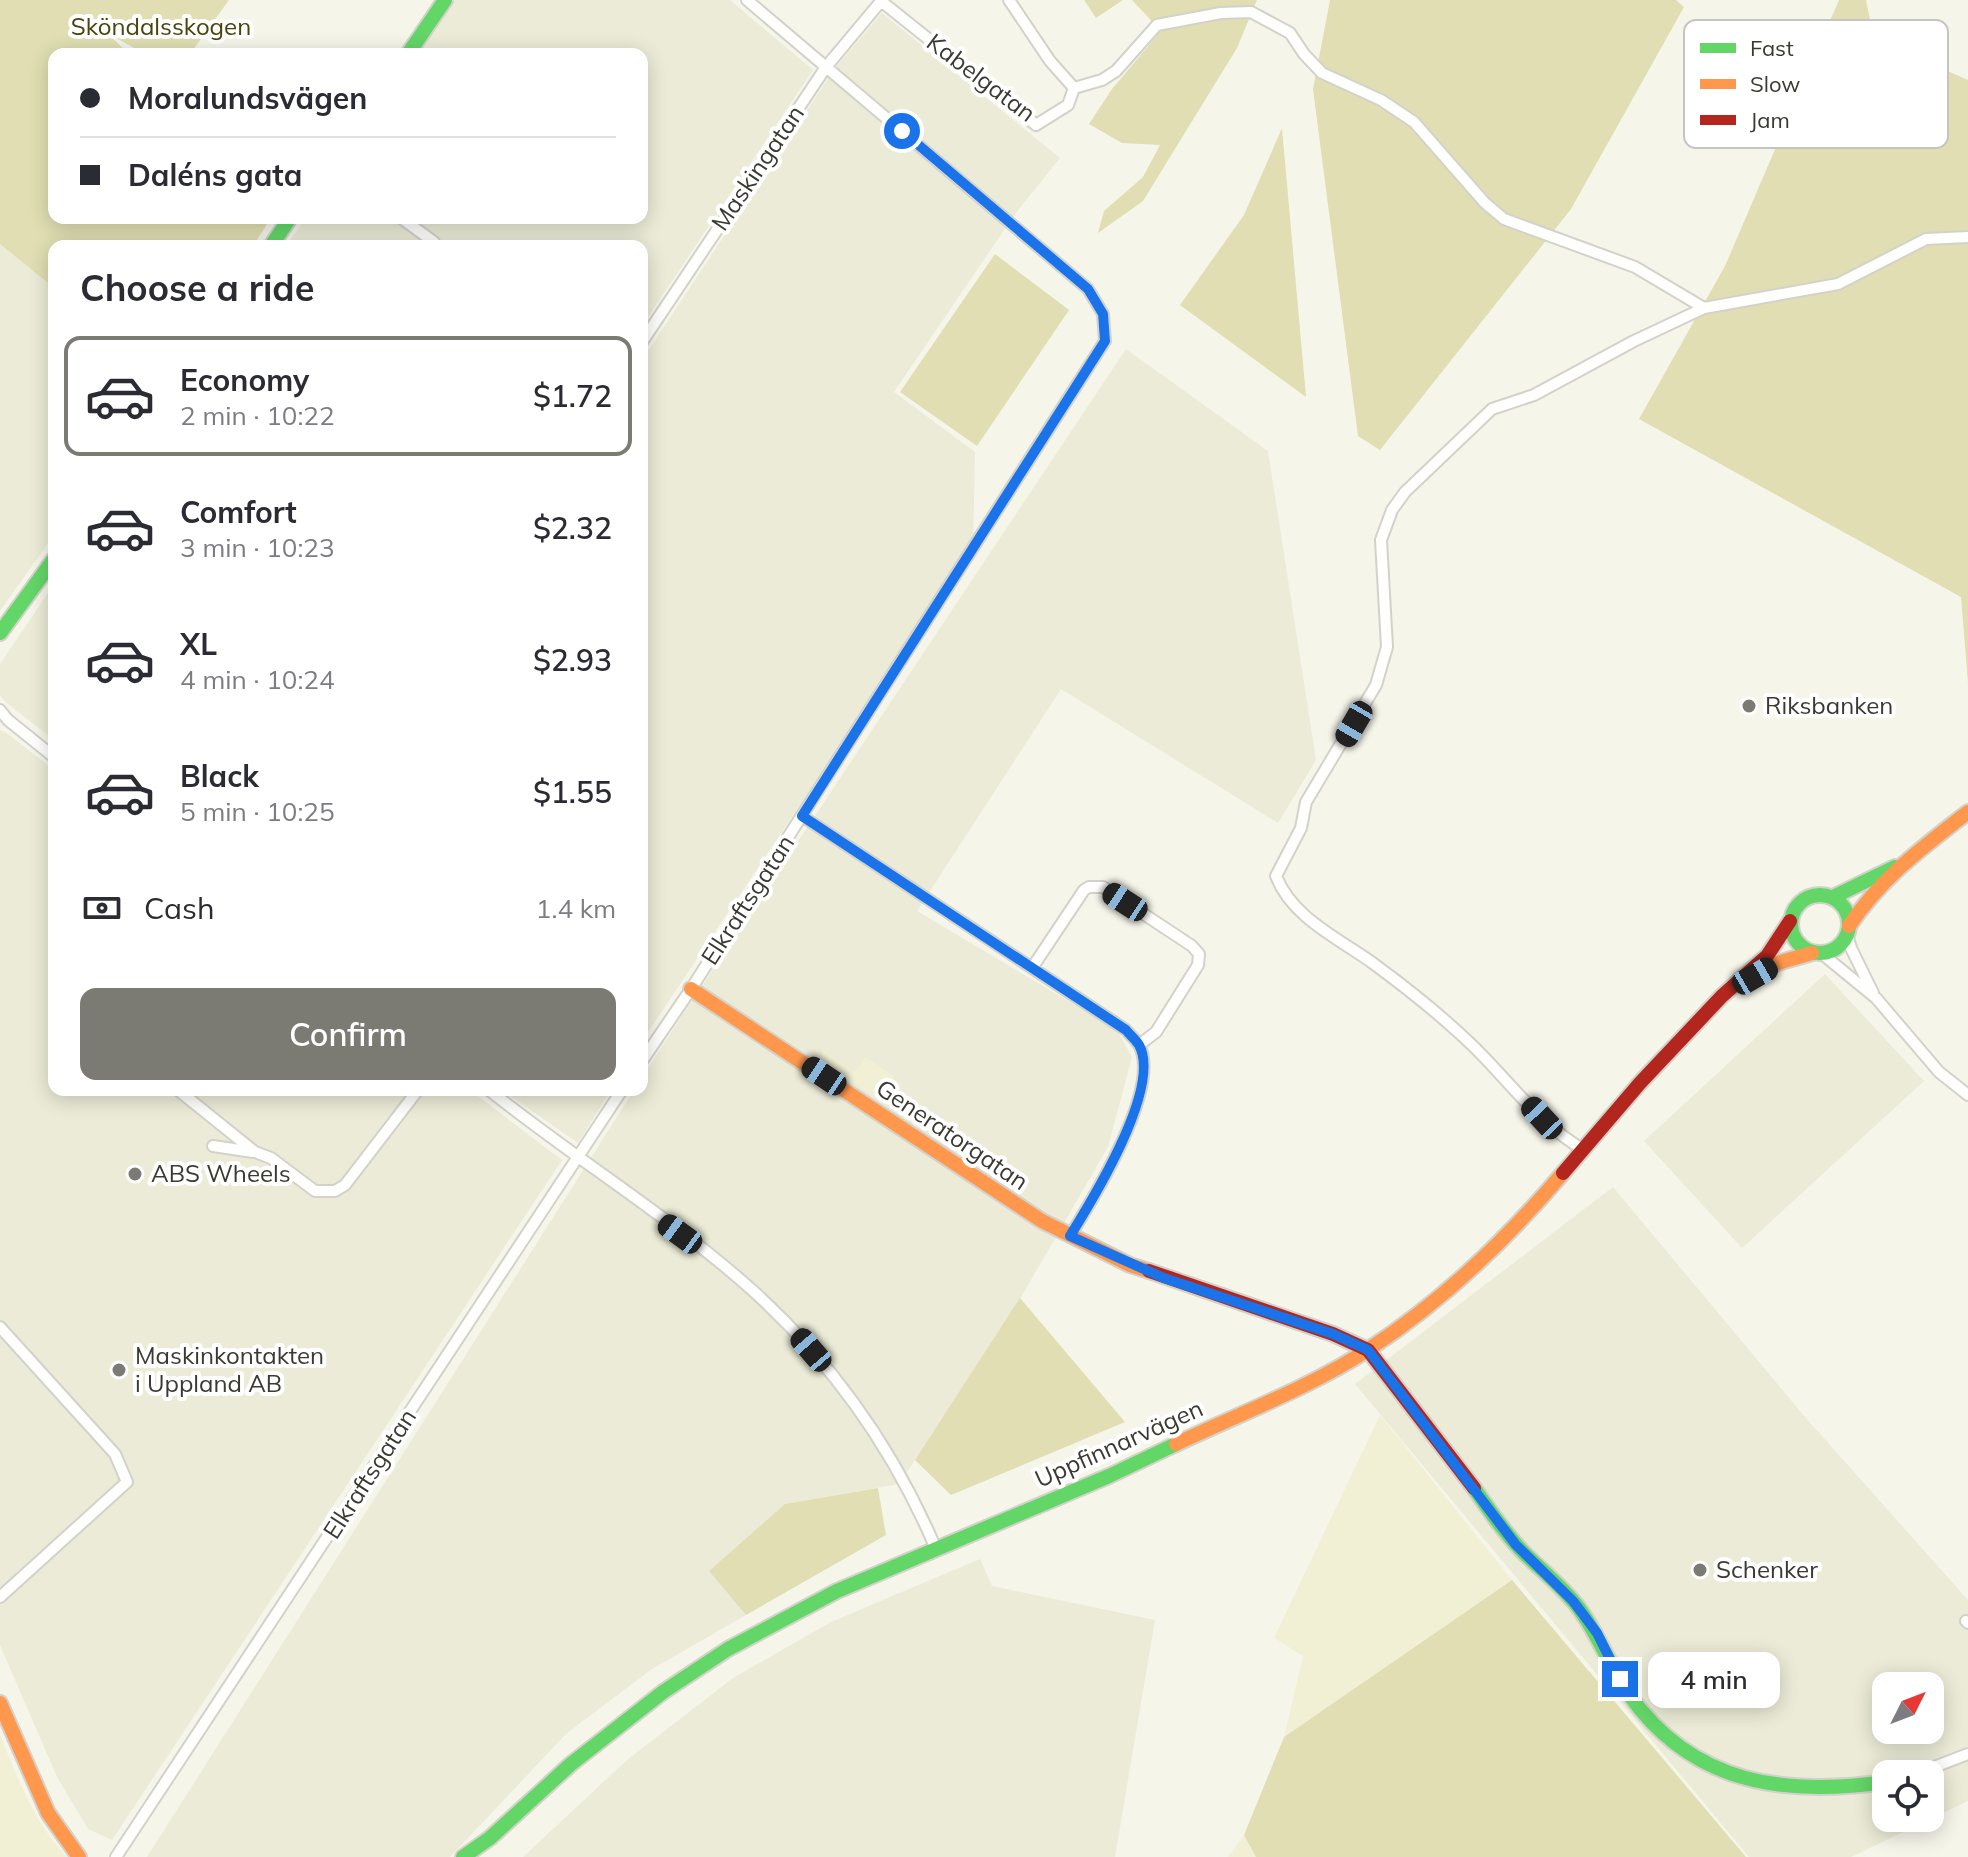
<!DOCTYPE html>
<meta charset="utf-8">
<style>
:root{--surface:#fff;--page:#f2f2f3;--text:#2b2b33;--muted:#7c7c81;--line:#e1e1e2;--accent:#7c7b73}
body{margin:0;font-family:Mulish,sans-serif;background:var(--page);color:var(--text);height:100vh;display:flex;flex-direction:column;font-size:30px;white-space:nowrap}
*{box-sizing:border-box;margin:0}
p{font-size:26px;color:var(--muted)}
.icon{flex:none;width:44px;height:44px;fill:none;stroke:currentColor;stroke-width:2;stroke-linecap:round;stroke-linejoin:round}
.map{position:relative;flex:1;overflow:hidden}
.details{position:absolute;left:48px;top:240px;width:600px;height:856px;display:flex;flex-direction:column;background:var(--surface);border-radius:16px;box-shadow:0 4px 20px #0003}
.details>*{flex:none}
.hud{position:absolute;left:48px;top:48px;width:600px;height:176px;border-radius:16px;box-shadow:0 4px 20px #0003;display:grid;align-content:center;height:176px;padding:0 32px;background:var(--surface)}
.needle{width:52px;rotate:48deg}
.controls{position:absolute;left:1872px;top:1672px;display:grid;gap:16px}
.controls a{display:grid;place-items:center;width:72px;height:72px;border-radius:16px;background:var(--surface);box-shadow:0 4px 20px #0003;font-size:40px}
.end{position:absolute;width:36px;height:36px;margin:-18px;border:10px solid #1a73e8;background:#fff;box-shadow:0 0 0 4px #fff}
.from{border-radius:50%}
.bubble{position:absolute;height:56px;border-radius:16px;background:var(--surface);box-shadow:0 4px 20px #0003;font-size:26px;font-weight:600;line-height:56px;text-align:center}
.car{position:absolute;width:24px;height:48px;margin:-24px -12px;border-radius:10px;box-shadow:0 0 6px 2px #0007;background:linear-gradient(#222 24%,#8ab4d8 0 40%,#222 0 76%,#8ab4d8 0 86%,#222 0)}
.hud b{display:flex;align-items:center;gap:28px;height:76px;font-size:30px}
.hud b+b{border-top:2px solid var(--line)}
.hud i{width:20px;height:20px;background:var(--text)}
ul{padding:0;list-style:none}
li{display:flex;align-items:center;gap:24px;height:120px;margin:0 16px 12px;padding:0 16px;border:4px solid transparent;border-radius:16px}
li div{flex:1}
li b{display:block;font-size:30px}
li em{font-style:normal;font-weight:600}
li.active{border-color:var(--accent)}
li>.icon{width:72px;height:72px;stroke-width:1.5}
h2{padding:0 32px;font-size:36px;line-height:96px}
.pay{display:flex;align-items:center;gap:20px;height:88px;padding:0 32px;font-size:30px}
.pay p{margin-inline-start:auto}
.primary-button{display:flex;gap:16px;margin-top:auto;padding:16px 32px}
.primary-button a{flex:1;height:92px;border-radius:16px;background:var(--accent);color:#fff;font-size:32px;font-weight:600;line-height:92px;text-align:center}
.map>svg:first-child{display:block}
.built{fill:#ebebd7;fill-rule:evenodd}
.green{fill:#f1f0d4}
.forest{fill:#e0deb2}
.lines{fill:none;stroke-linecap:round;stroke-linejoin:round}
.street-casing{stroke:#d3d2ca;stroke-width:14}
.fast-casing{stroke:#d3d2ca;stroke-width:18}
.slow-casing{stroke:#d3d2ca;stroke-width:18}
.jam-casing{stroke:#d3d2ca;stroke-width:18}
.street{stroke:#fefefc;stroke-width:10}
.fast{stroke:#63d668;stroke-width:14}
.slow{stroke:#ff974d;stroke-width:14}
.jam{stroke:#b3261e;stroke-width:14}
.route{stroke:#1a73e8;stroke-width:10}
.poi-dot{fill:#7c7b73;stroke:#fff;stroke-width:3}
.labels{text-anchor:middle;stroke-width:8;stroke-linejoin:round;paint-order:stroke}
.park-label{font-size:24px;fill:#47440c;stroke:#fff}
.street-label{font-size:24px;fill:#3a3a33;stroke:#fff}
.poi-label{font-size:24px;fill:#3a3a33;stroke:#fff;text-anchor:start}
.key{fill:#fff;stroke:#c4c4c2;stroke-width:2}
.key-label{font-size:22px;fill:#3a3a33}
</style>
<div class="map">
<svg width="1968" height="1857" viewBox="0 0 1968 1857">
<rect width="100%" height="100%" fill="#f6f5ea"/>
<path class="built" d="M455 0H730L813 70 642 326V246H286L306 218H642V54H418Z
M882 13 1060 158 1015 214 894 392 975 452 973 546 885 672 798 808 642 1041V360L835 68Z
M0 244 54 288V535L0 611Z
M1126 349 1268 451 1316 760 1278 823 1061 689 917 911 1117 1030 1132 1057 1108 1147 1010 1316 899 1484 785 1504 709 1571 746 1615 652 1669 567 1733 450 1857H147L634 1090H642V1078L681 1017Z
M54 584V740L4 701 0 695V664Z
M0 730 8 734 54 770V1090H470L562 1160 112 1840 88 1829 57 1777 0 1645Z
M1825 974 1924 1081 1742 1248 1644 1141Z
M502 1090H611L578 1143Z
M1613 1187 1805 1417 1968 1600V1801L1851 1857H1749L1355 1384ZM1886 1686H1930V1730H1886ZM1886 1774H1930V1818H1886Z
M980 1559 992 1586 1155 1620 1115 1857H523L627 1760 733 1678 831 1622Z"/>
<path class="green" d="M823 1050 855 1072 865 1057 895 1077 886 1091 917 1112 921 1108 928 1112 921 1123H916L820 1062Z
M1380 1415 1512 1580 1284 1737 1303 1656 1274 1638Z
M0 1734C15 1773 37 1828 67 1857H0Z
M1244 1835 1256 1857H1228Z"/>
<path class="forest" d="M0 0H229L190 54H145L107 33 129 54H54V218H271L253 246H54V288L0 244Z
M1084 0H1123L1096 18Z
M1132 0H1257L1237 48 1143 201 1098 233 1104 211 1143 177 1160 145 1122 143 1089 124 1112 89 1161 31Z
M1330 0H1676L1684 7 1571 209 1380 450 1358 436 1313 89Z
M1839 0H1866L1874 39 1968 80V683L1961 597 1639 419 1725 266Z
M1282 128 1306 397 1180 305 1244 215Z
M995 254 1069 310 977 446 900 392Z
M1020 1298 1125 1422 951 1495 915 1460Z
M878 1488 886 1535 746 1615 709 1571 785 1504Z
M1512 1580 1746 1857H1256L1244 1835 1284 1737Z"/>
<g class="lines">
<g class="street-casing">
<path id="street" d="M1009 0 1050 61 1074 88
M881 1 1036 125 1068 105 1074 88
M1074 88 1102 80 1116 71 1157 25 1221 13 1251 12 1290 33 1304 54 1322 73 1381 100 1414 122 1485 203 1504 219 1635 267 1704 308
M401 218 434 242
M642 342 826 67 882 0
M0 710 8 720 54 757
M802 816 1126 1030C1130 1035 1136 1040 1139 1045 1162 1087 1093 1199 1070 1236
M1847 934 1851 948 1873 993
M1821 953 1876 998 1939 1072 1968 1095
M1032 968 1084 890 1089 887H1103L1192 946 1199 954 1198 965 1156 1032 1139 1045
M642 1061 691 989 1105 341 1103 314 1088 289 747 0
M178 1090 255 1152 271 1158 315 1191H335L345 1185 418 1090
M489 1090C574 1158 669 1216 751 1289 831 1361 894 1450 936 1549
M213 1146 253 1152
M1584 1150C1540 1125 1509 1081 1473 1046 1443 1017 1408 989 1374 964 1340 939 1292 918 1276 876L1301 828 1306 802 1376 685 1387 647 1381 540 1392 510 1405 492 1492 409 1534 395 1634 341 1704 308 1838 284 1926 239 1968 237
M0 1327 115 1454 127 1482 0 1597
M1966 1621 1968 1623
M1916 1774 1968 1754
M116 1857 622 1090"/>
</g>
<g class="fast-casing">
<path id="fast" d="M408 54 445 0
M271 246 290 218
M0 633 54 559
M1791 924a29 29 0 1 1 58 0a29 29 0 1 1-58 0Z
M1833 897 1895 867
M1474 1488C1489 1510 1504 1532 1522 1551 1541 1570 1562 1586 1578 1607 1599 1635 1610 1668 1630 1696 1694 1785 1785 1796 1886 1782
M463 1857 490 1838 571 1764 663 1692 728 1649 837 1591 1109 1476 1176 1444"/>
</g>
<g class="slow-casing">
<path id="slow" d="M1849 926C1882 877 1922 848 1968 812
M1752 978 1774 964 1812 953
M691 989 1042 1221 1130 1265 1149 1271
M1176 1444C1239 1414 1311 1387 1369 1349 1443 1301 1506 1240 1563 1173
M0 1703 48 1813 79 1857"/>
</g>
<g class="jam-casing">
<path id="jam" d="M1563 1173 1640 1083 1722 996 1767 956 1790 921
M1149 1271 1333 1334 1368 1350 1474 1488"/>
</g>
<use href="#street" class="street"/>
<use href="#fast" class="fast"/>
<use href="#slow" class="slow"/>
<use href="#jam" class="jam"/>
</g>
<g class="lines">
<path class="route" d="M902 131 1088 289 1103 314 1105 341 802 816 1126 1030C1130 1035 1136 1040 1139 1045 1162 1087 1093 1199 1070 1236L1164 1278 1333 1334 1368 1350 1516 1545 1573 1601 1597 1633 1620 1679"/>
</g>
<g class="poi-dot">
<circle cx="1749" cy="706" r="8"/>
<circle cx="135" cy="1174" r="8"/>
<circle cx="119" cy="1370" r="8"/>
<circle cx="1700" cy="1570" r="8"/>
</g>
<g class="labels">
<g class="park-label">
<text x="161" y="35">Sköndalsskogen</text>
</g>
<g class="street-label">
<text transform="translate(981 78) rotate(37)" y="8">Kabelgatan</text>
<text transform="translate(758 168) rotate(-56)" y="8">Maskingatan</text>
<text transform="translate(748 900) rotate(-57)" y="8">Elkraftsgatan</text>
<text transform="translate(952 1135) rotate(34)" y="8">Generatorgatan</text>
<text transform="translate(1119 1444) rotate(-24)" y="8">Uppfinnarvägen</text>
<text transform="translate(370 1474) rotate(-57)" y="8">Elkraftsgatan</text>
</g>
<g class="poi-label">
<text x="1765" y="714">Riksbanken</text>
<text x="151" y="1182">ABS Wheels</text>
<text x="135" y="1364">Maskinkontakten<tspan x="135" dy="28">i Uppland AB</tspan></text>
<text x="1716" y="1578">Schenker</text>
</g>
</g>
<rect x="1684" y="20" width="264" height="128" rx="12" class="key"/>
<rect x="1700" y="43" width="36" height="10" fill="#63d668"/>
<rect x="1700" y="79" width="36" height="10" fill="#ff974d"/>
<rect x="1700" y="115" width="36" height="10" fill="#b3261e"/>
<g class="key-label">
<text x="1750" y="56">Fast</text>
<text x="1750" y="92">Slow</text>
<text x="1750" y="128">Jam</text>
</g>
</svg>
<div class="controls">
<a><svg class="needle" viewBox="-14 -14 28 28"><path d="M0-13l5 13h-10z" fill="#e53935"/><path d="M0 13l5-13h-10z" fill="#7c7c81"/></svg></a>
<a><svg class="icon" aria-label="locate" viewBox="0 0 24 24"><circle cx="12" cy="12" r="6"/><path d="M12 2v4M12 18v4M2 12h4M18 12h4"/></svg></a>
</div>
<i class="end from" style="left:902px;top:131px"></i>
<i class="end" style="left:1620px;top:1679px"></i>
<div class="bubble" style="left:1648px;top:1652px;width:132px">4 min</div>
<i class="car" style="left:1354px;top:724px;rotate:210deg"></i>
<i class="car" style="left:1125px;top:902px;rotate:303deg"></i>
<i class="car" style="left:1755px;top:976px;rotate:60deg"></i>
<i class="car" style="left:824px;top:1076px;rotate:304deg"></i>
<i class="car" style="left:1542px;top:1118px;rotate:317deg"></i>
<i class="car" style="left:680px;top:1234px;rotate:306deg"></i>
<i class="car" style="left:811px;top:1350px;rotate:319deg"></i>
<div class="hud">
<b><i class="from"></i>Moralundsvägen</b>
<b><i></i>Daléns gata</b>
</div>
<section class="details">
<h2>Choose a ride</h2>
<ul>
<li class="active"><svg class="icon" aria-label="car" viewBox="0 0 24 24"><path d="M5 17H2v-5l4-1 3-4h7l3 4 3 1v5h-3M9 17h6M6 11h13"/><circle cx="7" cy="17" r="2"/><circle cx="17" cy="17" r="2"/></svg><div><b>Economy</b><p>2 min · 10:22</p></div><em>$1.72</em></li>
<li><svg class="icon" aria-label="car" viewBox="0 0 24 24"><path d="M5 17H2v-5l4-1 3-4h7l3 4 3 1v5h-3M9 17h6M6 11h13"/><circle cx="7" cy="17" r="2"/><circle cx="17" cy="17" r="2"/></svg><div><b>Comfort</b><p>3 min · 10:23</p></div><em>$2.32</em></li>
<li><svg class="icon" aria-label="car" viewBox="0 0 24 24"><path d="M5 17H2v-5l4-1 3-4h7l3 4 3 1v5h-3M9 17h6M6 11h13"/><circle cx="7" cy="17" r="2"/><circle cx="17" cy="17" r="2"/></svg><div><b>XL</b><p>4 min · 10:24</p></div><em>$2.93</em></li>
<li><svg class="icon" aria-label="car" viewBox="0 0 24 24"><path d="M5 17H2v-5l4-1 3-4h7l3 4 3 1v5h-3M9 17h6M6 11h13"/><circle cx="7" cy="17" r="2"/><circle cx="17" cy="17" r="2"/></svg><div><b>Black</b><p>5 min · 10:25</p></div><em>$1.55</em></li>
</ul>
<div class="pay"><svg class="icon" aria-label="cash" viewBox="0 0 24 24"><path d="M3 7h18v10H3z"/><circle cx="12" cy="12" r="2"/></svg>Cash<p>1.4 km</p></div>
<div class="primary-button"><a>Confirm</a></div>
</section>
</div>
